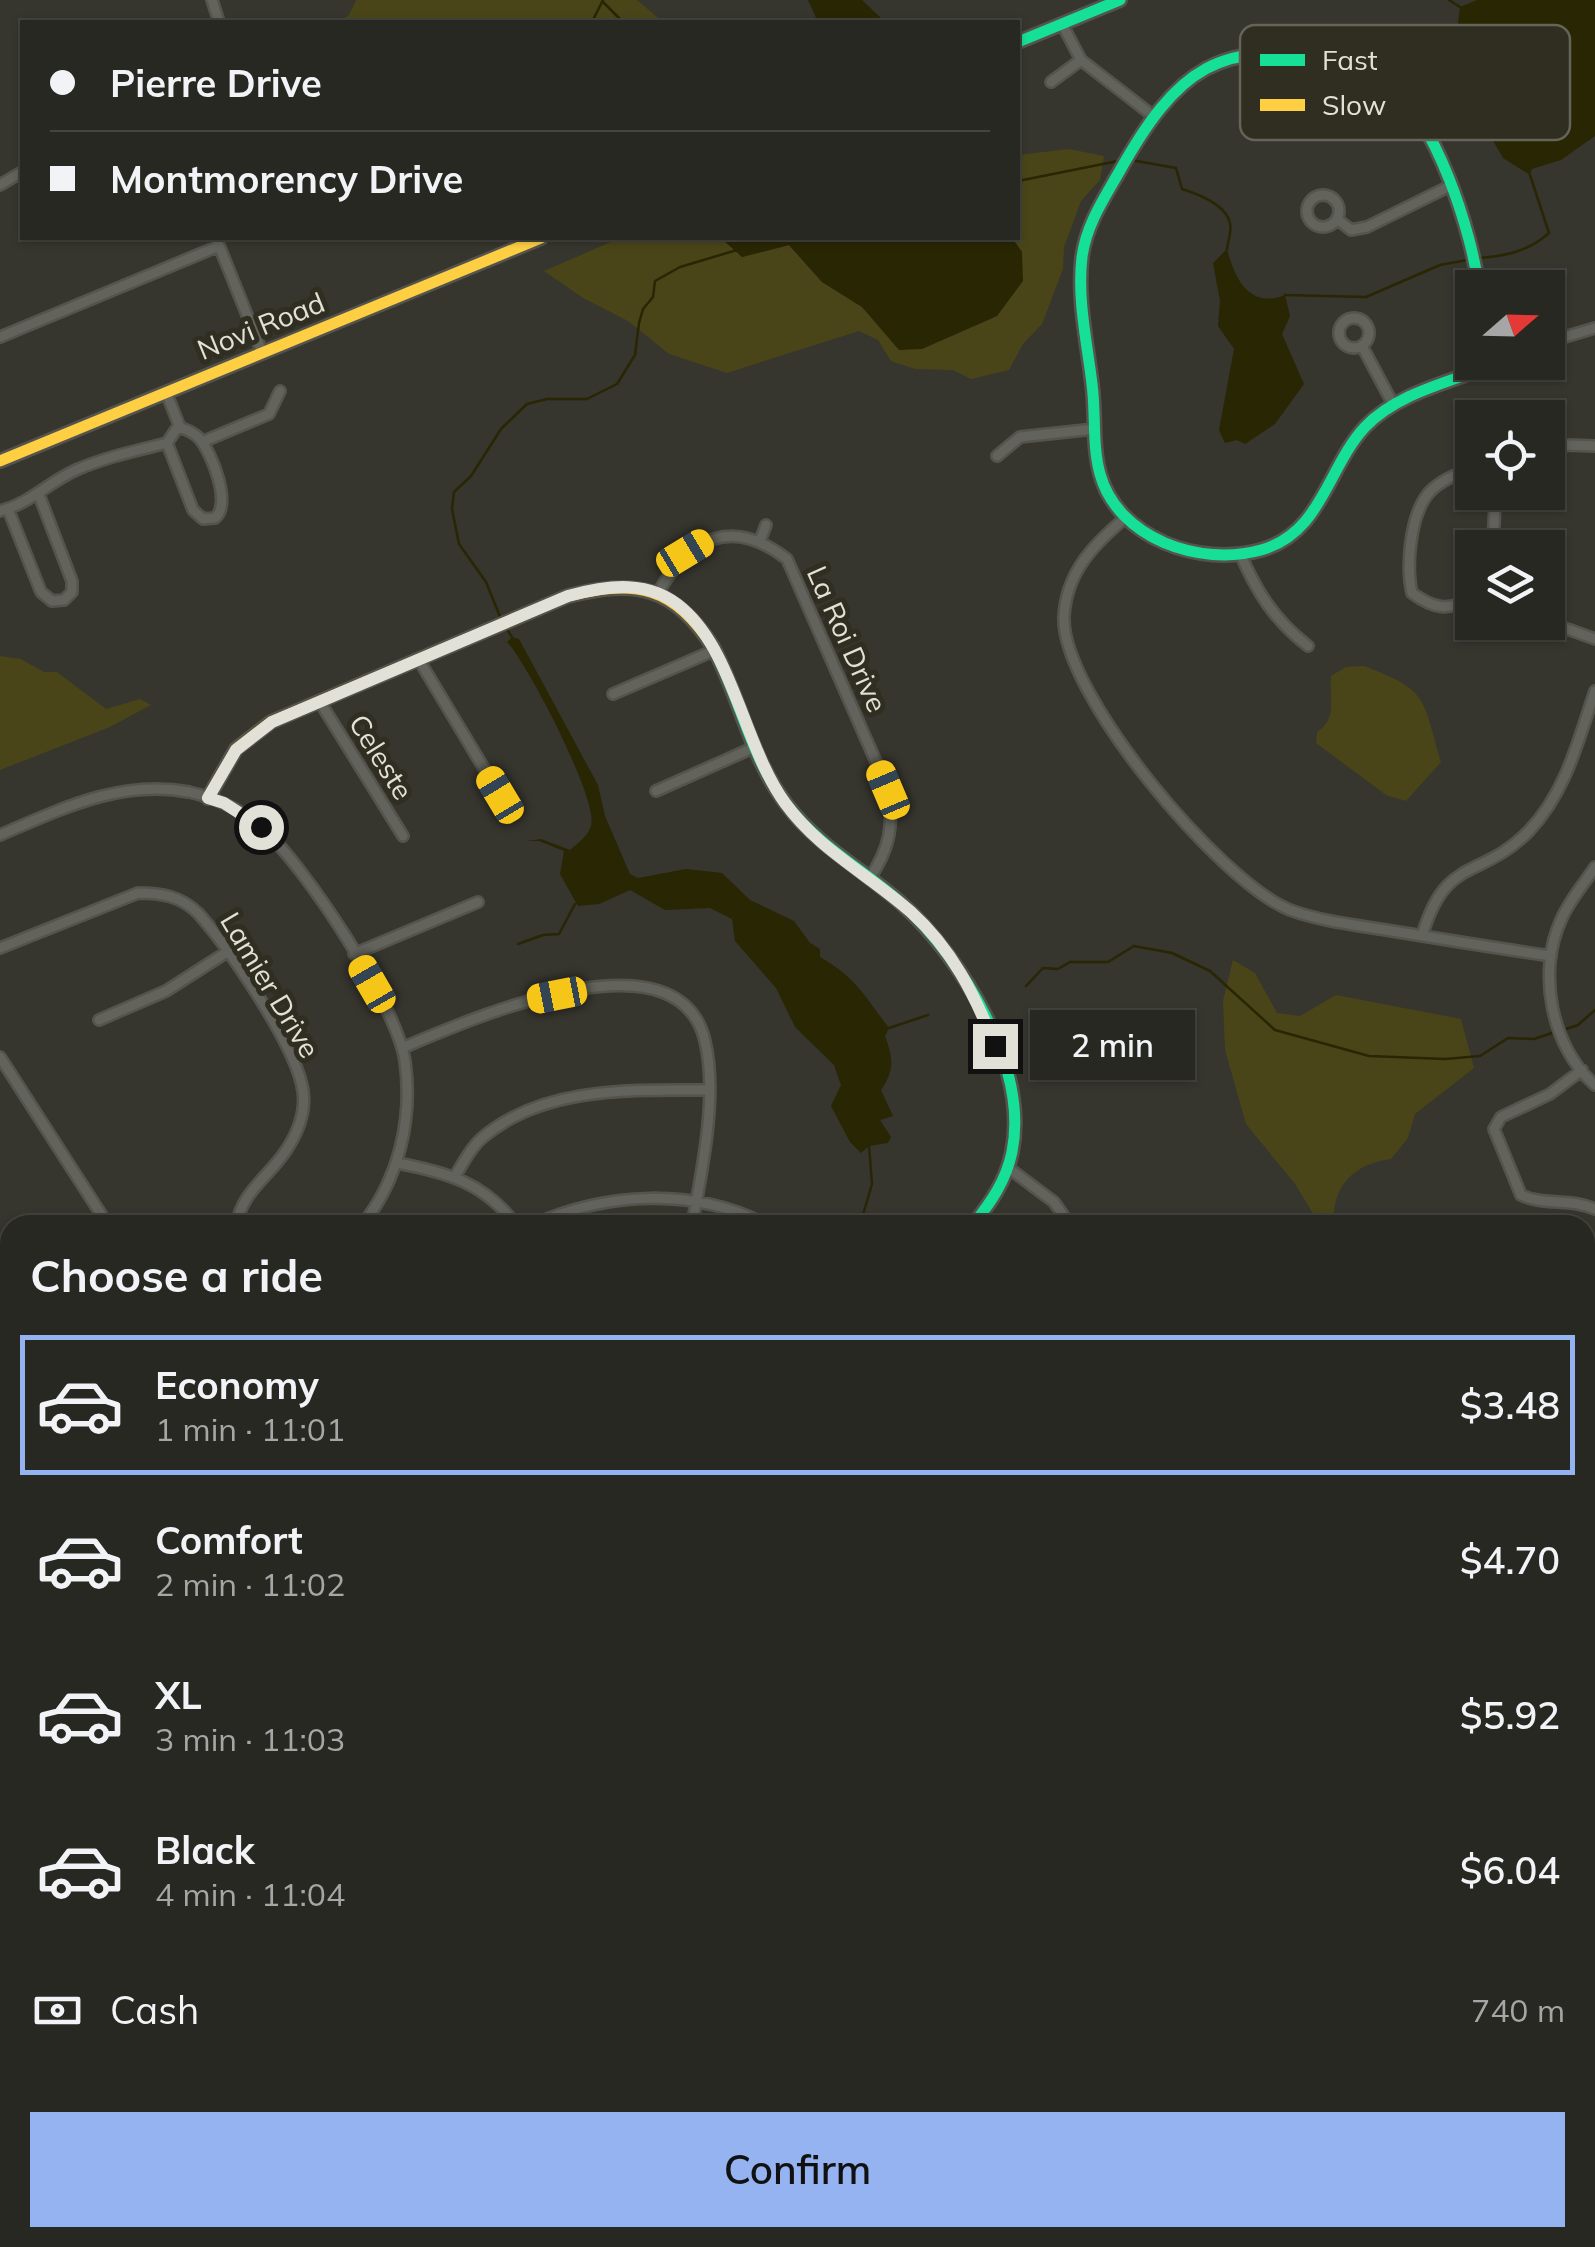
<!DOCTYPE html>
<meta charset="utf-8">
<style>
:root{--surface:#282822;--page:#34342f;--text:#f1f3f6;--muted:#a5a6a5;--line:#444440;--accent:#95b2f1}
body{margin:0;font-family:Mulish,sans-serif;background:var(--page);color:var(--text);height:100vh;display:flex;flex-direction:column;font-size:38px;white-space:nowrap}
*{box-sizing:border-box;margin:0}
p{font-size:32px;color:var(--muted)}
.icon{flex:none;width:55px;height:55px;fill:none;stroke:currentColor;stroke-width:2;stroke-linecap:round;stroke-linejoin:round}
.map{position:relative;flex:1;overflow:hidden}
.panel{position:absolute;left:0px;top:1215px;width:1595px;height:1032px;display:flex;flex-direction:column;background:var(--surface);border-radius:30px 30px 0 0;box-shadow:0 2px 8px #0004,0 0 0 2px var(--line)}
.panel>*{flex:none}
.top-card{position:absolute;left:20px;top:20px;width:1000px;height:220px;border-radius:0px;box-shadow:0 2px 8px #0004,0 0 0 2px var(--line);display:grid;align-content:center;height:220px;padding:0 30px;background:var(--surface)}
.needle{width:65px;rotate:70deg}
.controls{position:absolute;left:1455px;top:270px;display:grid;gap:20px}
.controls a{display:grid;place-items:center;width:110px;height:110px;border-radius:0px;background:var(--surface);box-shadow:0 2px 8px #0004,0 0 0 2px var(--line);font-size:50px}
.end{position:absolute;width:45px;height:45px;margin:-22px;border:12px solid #e1e1d8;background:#111;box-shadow:0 0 0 5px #111}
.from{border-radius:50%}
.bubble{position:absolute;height:70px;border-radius:0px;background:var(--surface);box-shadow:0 2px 8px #0004,0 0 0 2px var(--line);font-size:32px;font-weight:600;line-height:70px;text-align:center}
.car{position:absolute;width:30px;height:60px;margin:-30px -15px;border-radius:12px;box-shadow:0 0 8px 2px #0007;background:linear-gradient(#f5c518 24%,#345 0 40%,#f5c518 0 76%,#345 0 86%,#f5c518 0)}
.top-card b{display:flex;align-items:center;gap:35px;height:95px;font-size:38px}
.top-card b+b{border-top:2px solid var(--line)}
.top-card i{width:25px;height:25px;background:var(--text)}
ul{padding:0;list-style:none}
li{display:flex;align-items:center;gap:30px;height:140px;margin:0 20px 15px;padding:0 10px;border:5px solid transparent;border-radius:0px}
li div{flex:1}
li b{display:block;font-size:38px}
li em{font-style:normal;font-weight:600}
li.active{border-color:var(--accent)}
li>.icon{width:90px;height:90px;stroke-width:1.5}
h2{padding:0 30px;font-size:45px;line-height:120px}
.pay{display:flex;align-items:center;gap:25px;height:110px;padding:0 30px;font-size:38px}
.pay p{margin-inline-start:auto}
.cta{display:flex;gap:20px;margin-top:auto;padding:20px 30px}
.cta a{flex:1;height:115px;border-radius:0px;background:var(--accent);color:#111;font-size:40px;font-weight:600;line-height:115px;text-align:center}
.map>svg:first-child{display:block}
.green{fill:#4a4518}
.water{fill:#292604}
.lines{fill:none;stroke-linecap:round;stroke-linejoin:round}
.stream{stroke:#292604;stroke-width:2.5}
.street-casing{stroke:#54544d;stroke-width:14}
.fast-casing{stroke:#54544d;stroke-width:16}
.slow-casing{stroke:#54544d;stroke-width:16}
.street{stroke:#63635d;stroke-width:9}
.fast{stroke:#16e098;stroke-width:11}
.slow{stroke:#ffcf43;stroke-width:11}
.route{stroke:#e1e1d8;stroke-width:12}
.labels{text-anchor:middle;stroke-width:10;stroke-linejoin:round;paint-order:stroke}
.street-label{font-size:28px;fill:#e1e1d8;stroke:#2f2e21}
.key{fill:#2f2e21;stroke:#646458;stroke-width:2.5}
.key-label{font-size:28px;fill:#e1e1d8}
</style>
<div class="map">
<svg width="1595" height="2247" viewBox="0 0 1595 2247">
<rect width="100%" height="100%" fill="#36352e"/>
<path class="green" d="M356 0H637L663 22H338L349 15Z
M1069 149 1104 156 1100 180 1081 201 1064 247 1063 269 1042 324 1023 344 1009 370 971 379 953 370 915 369 891 361 878 340 859 331 727 373 669 354 628 321 583 298 544 271 620 238H721L742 257 789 245 822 282 862 307 881 327 945 339 997 316 1022 252 1012 238H1018V155Z
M0 656 21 659 44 672H57L106 709 140 699 151 705 110 727 0 770Z
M1364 666C1430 691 1422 698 1441 762L1406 801 1386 795 1316 743 1317 732C1338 718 1329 700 1331 676L1346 667Z
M1233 960 1255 973 1277 1013 1300 1016 1336 995 1461 1019 1474 1068 1415 1114 1408 1138 1391 1159C1354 1164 1331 1186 1334 1225H1320L1295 1184 1246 1124 1225 1050 1223 1001Z
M1585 1280 1595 1290V1492L1585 1503Z"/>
<path class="water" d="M808 0H862L885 22H818Z
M1477 0H1595V136L1561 160 1532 169 1530 175 1503 158 1484 125 1481 94 1458 22 1460 7Z
M721 238H1012L1022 252 1023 281 997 316 922 349 899 350 862 307 822 282 789 245 742 257Z
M1227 249C1235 279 1249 309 1285 295L1290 316 1282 334 1304 384 1275 424 1245 444 1237 440 1225 443 1219 430 1234 349 1218 326 1220 301 1213 263Z
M512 637 519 639 598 785 605 816 630 874 638 878 686 869 722 873 750 900 794 921 810 943 820 949V957C857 978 865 997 889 1028L885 1036C893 1058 895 1070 881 1090L893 1116 880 1120 891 1137 888 1143 869 1146 861 1153 850 1142 831 1106 841 1085 834 1065 795 1027 776 988 735 941 732 919 710 908 665 910 630 890 599 904 578 906 560 874 564 851 539 841H526L541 839 570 850C578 843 588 836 591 826 599 800 527 663 507 642Z
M0 2131 10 2139V2238H65L62 2247H0Z
M934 2238 924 2247H760V2239Z"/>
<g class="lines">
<path class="stream" d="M1449 0 1460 7
M603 2 623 22
M592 22 603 0
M1131 160 1176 168 1182 189C1198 194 1226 205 1230 223 1232 231 1228 241 1227 249
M1018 181 1123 160
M1480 258C1506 256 1529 251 1549 233L1530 175
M1285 295 1366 297 1440 265 1467 260
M501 619 486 582 459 544 452 509 454 492 471 476 501 429 527 404 547 399H587L617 384 635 355 639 323 643 309 653 297 655 281 680 267 737 250
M505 626 512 637
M518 944 543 935 559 934 575 904
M1026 986 1043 968 1058 969 1070 962H1108L1134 946 1172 953 1210 971 1275 1030 1369 1056 1445 1059 1480 1056 1508 1038 1534 1039 1555 1032
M889 1028 928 1015
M1563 1030 1578 1025 1595 1010
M860 1225 872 1184 869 1146"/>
<g class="street-casing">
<path id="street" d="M212 0 219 22
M1062 24 1081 60 1152 115
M1051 82 1081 60
M0 185 22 172
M1307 211a16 16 0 1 1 32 0a16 16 0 1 1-32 0Z
M1337 219 1351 230 1367 227 1448 187
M216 238 262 352
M1339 333a15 15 0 1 1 30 0a15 15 0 1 1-30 0Z
M0 337 219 246
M1548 342 1595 328
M1362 346 1393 404
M202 442 269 414 280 391
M167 443 193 510 203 519 215 518C232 504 212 453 199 438 193 432 186 429 178 427
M1548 450 1568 445 1595 446
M997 456 1020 437 1094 429
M1472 469C1456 474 1435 482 1425 498 1410 521 1406 567 1412 593 1434 609 1447 611 1472 599
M8 509 41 592 52 601 64 600 72 592V581L39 495
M0 511C29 504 49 482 76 470 106 457 135 451 167 443L179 425 166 392
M1125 518C1093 545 1066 573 1064 617 1061 693 1220 882 1290 910 1320 921 1355 925 1386 930 1441 939 1496 948 1551 956
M760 541 766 525
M1493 548 1495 502 1501 492
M1240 553C1256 591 1275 621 1308 646
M658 593C689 538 731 516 787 559L888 789C894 825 890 849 869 879
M1548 622 1595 639
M419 660 500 795
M613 694 713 651
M320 702 403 836
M656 791 755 747
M0 835C61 809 121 779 189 792 216 798 243 811 263 829 305 866 397 1006 405 1061 413 1119 399 1179 362 1225
M1595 867C1584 884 1569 901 1561 920 1537 972 1551 1047 1595 1085
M1422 936C1446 854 1480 881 1529 831 1566 792 1578 741 1595 691
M0 948 138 893C162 893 180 896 198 913 229 948 297 1047 303 1091 306 1112 298 1132 287 1149 271 1175 240 1193 237 1225
M354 954 478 902
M99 1020 166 991 227 952
M402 1048C467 1021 678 926 705 1041 718 1095 702 1171 692 1225
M0 1057 108 1225
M1582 1070 1550 1094 1501 1117 1494 1129 1521 1195C1544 1206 1571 1198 1595 1209
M397 1163C446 1172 485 1183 516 1225
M1010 1169 1054 1202 1070 1225
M455 1176C464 1163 469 1149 482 1138 543 1086 633 1090 707 1090
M532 1225C607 1192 693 1187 767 1225
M0 1416 10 1424
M0 1442 10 1435
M0 1459 10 1452
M1585 2172 1595 2167
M345 2238 357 2247
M1020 2238 1024 2247
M451 2247 463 2238
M657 2247 680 2238
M1147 2247 1157 2238
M1513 2247 1518 2238"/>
</g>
<g class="fast-casing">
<path id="fast" d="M1018 42 1120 0
M1479 288C1471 230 1437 122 1389 84 1375 72 1359 68 1341 64 1220 34 1176 70 1118 174 1103 200 1086 226 1082 257 1077 299 1087 342 1092 384 1096 414 1092 445 1100 474 1118 539 1200 567 1261 550 1322 533 1327 468 1365 427 1399 391 1456 381 1500 362
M713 647C740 698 751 759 787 805 818 846 864 870 902 904 962 958 1029 1067 1012 1152 1006 1181 991 1202 973 1225
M195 2238 199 2247"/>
</g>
<g class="slow-casing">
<path id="slow" d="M0 461 541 238
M208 798 236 749 271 722 568 596C636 579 674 586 713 647
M0 1758 10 1781"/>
</g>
<use href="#street" class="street"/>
<use href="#fast" class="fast"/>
<use href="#slow" class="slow"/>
</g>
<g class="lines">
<path class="route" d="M261 827 224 803 208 798 236 750 272 722 568 596C608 585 650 579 683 609 733 652 745 748 785 803 819 850 868 874 911 912 952 949 975 995 995 1046"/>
</g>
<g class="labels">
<g class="street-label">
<text transform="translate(261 326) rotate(-22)" y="10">Novi Road</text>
<text transform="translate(847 639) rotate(66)" y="10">La Roi Drive</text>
<text transform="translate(381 757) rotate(58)" y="10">Celeste</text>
<text transform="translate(270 985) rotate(59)" y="10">Lamier Drive</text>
</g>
</g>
<rect x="1240" y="25" width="330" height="115" rx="15" class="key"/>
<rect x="1260" y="54" width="45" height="12" fill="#16e098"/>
<rect x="1260" y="99" width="45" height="12" fill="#ffcf43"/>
<g class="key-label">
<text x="1322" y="70">Fast</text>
<text x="1322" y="115">Slow</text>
</g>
</svg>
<div class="controls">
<a><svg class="needle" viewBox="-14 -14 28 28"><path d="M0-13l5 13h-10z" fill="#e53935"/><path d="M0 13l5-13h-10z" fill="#a5a6a5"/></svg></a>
<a><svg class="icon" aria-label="locate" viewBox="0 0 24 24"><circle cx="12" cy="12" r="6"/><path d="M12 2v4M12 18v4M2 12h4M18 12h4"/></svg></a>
<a><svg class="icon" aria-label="layers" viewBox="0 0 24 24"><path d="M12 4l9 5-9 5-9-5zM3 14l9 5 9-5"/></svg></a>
</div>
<i class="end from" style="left:261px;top:827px"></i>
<i class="end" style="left:995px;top:1046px"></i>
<div class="bubble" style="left:1030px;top:1010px;width:165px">2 min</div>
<i class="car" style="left:685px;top:553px;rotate:59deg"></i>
<i class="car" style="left:888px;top:790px;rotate:337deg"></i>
<i class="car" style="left:500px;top:795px;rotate:329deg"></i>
<i class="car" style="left:372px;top:984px;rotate:330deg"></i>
<i class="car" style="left:557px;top:995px;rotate:259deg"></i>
<div class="top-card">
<b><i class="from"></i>Pierre Drive</b>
<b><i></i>Montmorency Drive</b>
</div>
<section class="panel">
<h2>Choose a ride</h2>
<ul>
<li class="active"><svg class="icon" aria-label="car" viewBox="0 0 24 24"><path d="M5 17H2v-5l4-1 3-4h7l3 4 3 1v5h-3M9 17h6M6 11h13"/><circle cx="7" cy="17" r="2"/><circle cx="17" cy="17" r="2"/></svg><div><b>Economy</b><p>1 min · 11:01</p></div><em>$3.48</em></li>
<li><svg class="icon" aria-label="car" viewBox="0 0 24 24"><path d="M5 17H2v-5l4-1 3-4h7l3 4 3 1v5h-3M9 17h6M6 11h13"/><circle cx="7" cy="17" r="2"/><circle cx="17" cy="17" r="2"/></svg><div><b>Comfort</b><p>2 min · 11:02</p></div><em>$4.70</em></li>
<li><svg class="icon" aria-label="car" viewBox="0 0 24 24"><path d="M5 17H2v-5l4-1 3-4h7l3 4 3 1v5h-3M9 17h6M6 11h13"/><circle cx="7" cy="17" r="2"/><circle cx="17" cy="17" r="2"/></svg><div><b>XL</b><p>3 min · 11:03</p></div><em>$5.92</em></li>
<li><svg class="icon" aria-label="car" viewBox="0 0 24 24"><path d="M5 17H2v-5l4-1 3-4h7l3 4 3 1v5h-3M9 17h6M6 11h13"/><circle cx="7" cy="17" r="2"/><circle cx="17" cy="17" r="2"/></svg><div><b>Black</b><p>4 min · 11:04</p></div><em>$6.04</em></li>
</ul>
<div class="pay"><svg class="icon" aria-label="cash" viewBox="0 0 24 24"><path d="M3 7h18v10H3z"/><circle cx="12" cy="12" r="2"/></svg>Cash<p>740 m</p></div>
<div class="cta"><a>Confirm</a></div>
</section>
</div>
